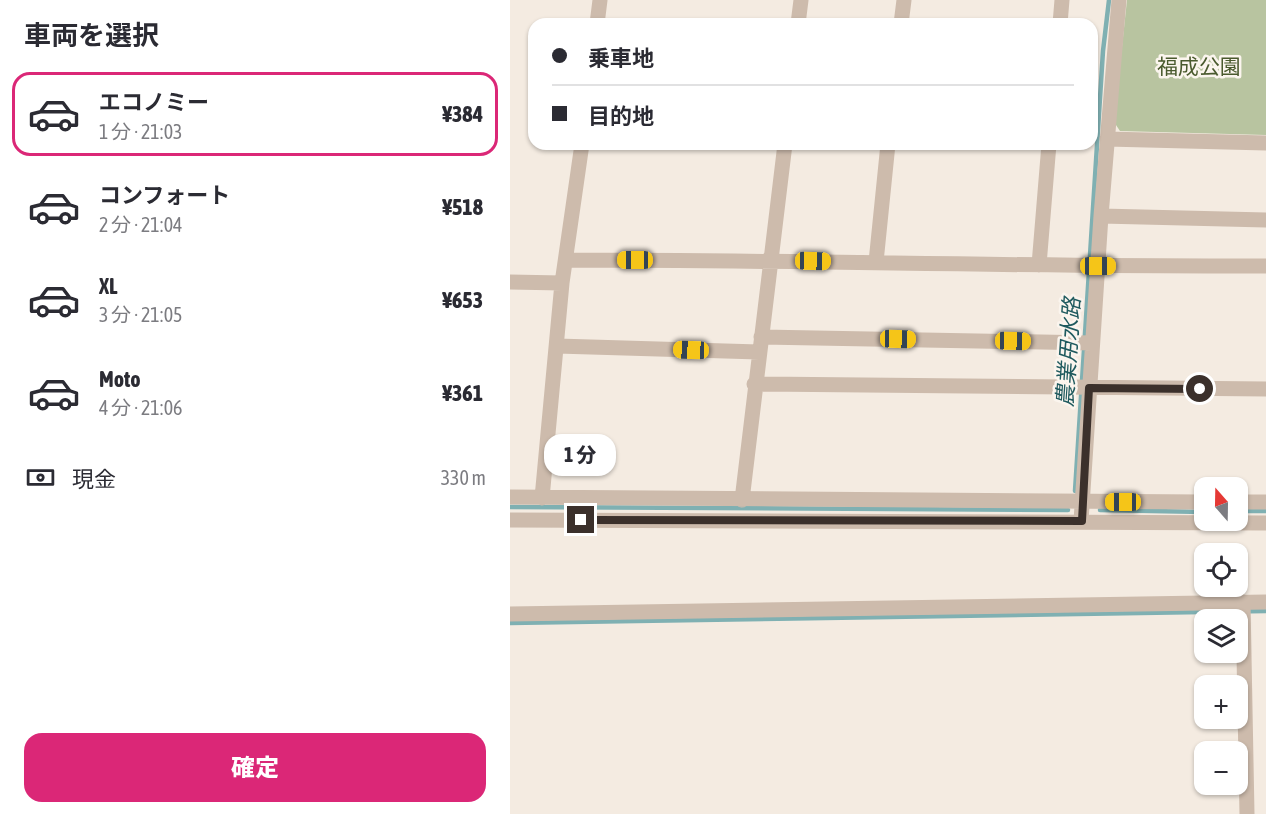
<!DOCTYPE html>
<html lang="ja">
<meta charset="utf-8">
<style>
:root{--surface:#fff;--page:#f2f2f3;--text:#2b2b33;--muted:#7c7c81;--line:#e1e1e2;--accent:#db2777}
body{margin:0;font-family:"Asap Condensed","Noto Sans JP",sans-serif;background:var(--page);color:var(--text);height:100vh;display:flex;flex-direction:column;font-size:22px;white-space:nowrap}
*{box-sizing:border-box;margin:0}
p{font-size:20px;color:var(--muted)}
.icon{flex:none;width:33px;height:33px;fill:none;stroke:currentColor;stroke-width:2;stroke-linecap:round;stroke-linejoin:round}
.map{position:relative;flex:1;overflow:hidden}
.details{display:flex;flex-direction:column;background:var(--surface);width:510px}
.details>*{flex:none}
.top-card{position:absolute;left:18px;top:18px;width:570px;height:132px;border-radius:18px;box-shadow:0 2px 4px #0004;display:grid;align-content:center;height:132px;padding:0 24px;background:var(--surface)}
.needle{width:39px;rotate:340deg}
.controls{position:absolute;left:684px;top:477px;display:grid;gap:12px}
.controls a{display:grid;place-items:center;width:54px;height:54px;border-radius:12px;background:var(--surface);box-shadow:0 2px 4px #0004;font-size:30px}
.end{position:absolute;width:27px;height:27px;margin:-14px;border:8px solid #3b302b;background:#fff;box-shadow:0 0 0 3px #fff}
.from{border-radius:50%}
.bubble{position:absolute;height:42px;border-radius:18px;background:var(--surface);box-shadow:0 2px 4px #0004;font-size:20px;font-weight:800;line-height:42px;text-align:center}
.car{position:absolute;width:18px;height:36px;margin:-18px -9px;border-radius:8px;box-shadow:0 0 4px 2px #0007;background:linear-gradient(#f5c518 24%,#345 0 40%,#f5c518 0 76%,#345 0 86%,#f5c518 0)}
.top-card b{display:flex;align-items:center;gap:21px;height:57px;font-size:22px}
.top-card b+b{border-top:2px solid var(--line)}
.top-card i{width:15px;height:15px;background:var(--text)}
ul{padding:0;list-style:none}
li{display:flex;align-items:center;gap:18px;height:84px;margin:0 12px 9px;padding:0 12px;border:3px solid transparent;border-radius:18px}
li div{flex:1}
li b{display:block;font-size:22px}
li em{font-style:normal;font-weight:800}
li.selected{border-color:var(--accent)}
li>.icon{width:54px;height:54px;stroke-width:1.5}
h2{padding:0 24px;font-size:27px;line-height:72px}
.pay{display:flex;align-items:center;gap:15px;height:66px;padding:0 24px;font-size:22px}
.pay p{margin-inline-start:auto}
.cta{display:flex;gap:12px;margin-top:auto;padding:12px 24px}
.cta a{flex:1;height:69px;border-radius:18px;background:var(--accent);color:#fff;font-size:24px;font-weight:800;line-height:69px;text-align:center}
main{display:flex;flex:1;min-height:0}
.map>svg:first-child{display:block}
.green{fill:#b8c4a0}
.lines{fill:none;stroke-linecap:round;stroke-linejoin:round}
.stream{stroke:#7fb0b2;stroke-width:4.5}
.minor{stroke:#cdbbac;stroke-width:15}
.tertiary{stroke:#cdbbac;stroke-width:15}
.route{stroke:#3b302b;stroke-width:8}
.labels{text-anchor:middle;stroke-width:5;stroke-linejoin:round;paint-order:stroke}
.park-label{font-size:21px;fill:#4a5a2e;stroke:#fbf5ee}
.water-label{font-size:22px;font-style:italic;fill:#1f5a5e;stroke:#fbf5ee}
</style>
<main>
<section class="details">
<h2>車両を選択</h2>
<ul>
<li class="selected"><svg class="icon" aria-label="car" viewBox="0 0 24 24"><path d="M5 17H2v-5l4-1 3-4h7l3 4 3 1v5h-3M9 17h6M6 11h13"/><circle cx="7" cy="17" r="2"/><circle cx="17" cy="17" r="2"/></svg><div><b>エコノミー</b><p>1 分 · 21:03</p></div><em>¥384</em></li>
<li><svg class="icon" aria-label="car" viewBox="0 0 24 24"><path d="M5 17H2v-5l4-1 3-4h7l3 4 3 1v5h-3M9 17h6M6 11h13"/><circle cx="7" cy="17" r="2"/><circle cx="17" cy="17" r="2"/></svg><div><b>コンフォート</b><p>2 分 · 21:04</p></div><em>¥518</em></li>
<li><svg class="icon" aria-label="car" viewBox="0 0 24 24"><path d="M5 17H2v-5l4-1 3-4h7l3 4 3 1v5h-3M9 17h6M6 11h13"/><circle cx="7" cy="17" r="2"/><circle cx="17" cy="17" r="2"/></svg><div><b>XL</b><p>3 分 · 21:05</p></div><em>¥653</em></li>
<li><svg class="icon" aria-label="car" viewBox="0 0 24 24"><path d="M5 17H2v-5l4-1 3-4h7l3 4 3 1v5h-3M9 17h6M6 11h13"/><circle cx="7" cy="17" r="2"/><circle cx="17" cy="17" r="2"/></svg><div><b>Moto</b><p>4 分 · 21:06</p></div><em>¥361</em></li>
</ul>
<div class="pay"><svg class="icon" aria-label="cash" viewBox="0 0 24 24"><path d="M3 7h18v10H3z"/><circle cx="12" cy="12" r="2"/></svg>現金<p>330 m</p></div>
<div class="cta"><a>確定</a></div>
</section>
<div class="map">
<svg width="756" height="814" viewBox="0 0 756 814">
<rect width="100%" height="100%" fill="#f4ebe1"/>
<path class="green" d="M617 0H756V135L610 131 604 122Z"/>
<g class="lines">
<path class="stream" d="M565 491 593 51 599 0
M0 507 558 510
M590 510 694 512
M728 511H756
M0 623 756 611"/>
<path class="minor" d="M87 24 90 0
M288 24 291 0
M391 24 394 0
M550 24 552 0
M597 139 756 143
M591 216 756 220
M57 260C290 260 523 267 756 266
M366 262 378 144
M529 265 539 144
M0 282 52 283
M251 337 582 343
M47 346 249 352
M244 384 756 389
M0 497 694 502
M32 498 52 283 72 144
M232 500 275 144
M728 502H756
M571 521 591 216 609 0
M733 602 737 814
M0 614 756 602"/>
<path class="tertiary" d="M0 520 756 523"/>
</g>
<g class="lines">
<path class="route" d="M71 520 572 521 579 388 690 389"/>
</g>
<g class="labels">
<g class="park-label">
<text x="689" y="74">福成公園</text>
</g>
<g class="water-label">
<text transform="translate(558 352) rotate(-86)" y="8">農業用水路</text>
</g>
</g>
</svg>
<div class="controls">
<a><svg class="needle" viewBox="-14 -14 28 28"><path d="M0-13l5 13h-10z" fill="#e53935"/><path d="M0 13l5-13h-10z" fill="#7c7c81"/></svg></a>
<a><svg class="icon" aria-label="locate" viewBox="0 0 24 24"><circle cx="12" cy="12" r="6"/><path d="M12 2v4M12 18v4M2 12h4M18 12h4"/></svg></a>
<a><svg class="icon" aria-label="layers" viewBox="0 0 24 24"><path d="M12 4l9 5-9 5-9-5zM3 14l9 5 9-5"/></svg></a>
<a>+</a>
<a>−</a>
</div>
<i class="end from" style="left:690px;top:389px"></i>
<i class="end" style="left:71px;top:520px"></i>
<div class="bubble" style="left:34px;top:434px;width:72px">1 分</div>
<i class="car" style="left:125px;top:260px;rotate:270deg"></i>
<i class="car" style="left:303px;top:261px;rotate:91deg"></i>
<i class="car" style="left:588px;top:266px;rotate:90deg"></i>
<i class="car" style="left:388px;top:339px;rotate:91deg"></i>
<i class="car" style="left:503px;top:341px;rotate:91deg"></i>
<i class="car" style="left:181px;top:350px;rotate:272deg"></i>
<i class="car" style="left:613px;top:502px;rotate:270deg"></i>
<div class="top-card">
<b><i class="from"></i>乗車地</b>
<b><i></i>目的地</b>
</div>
</div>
</main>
